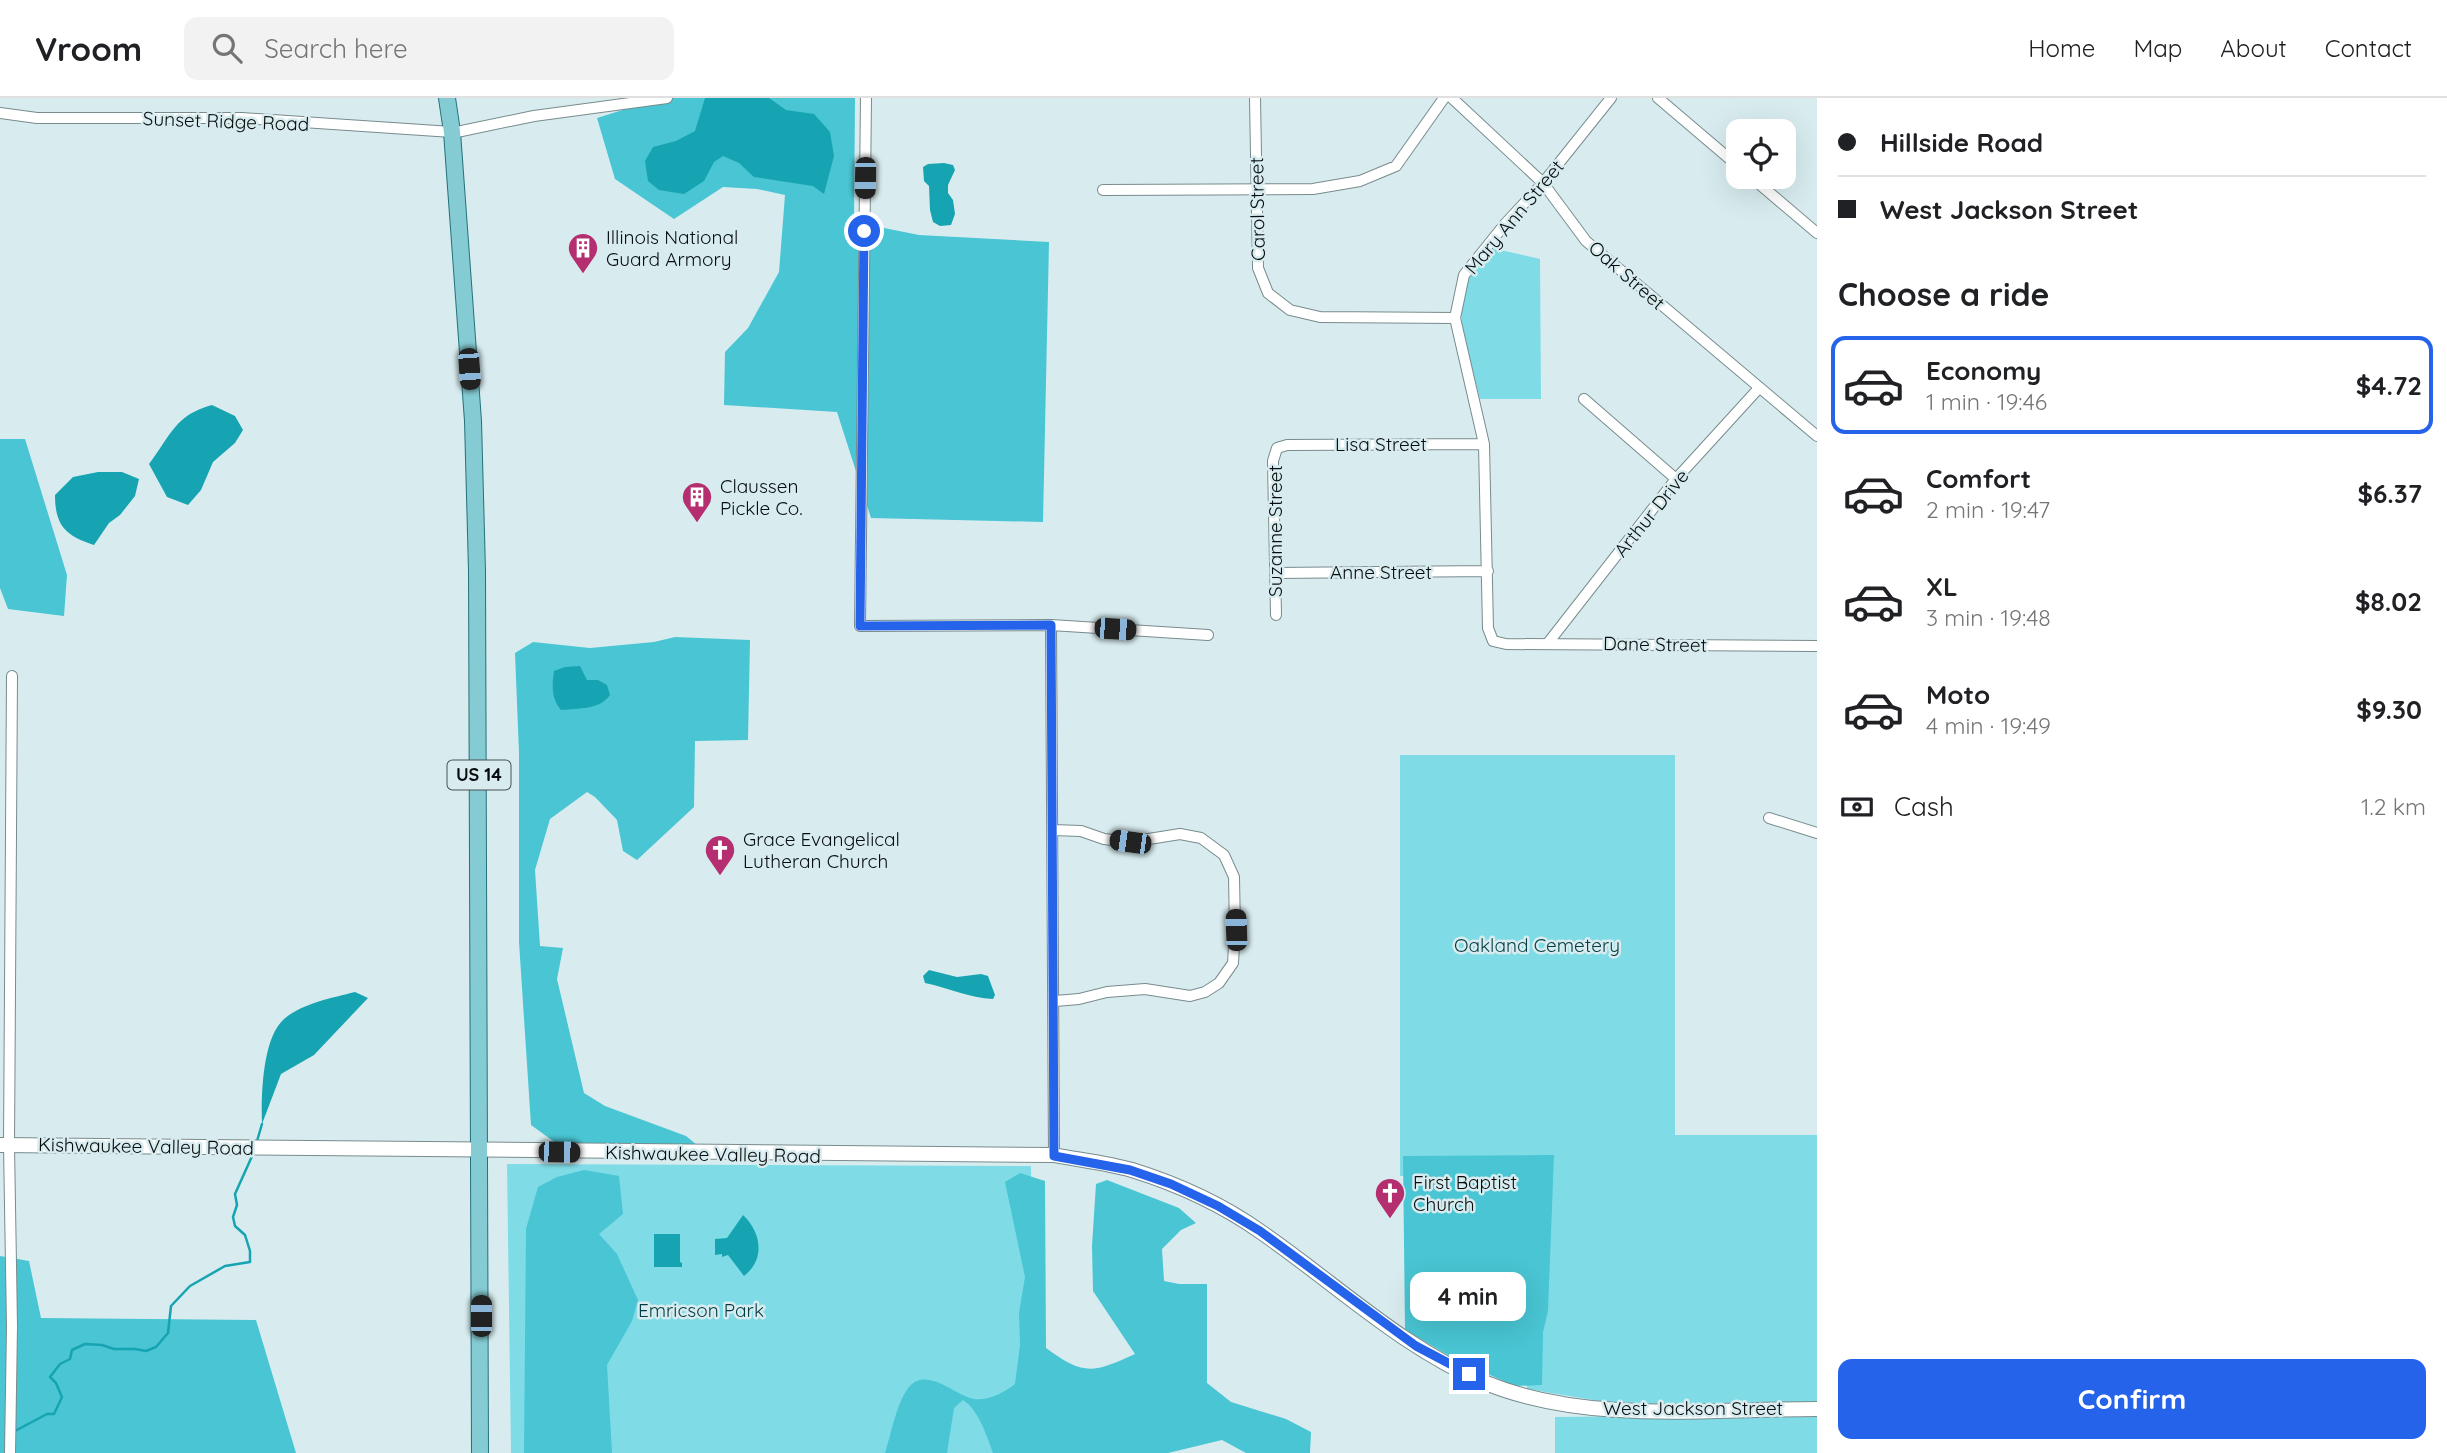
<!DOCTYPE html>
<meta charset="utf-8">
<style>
:root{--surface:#fff;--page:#f2f2f2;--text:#202124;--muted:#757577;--line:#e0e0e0;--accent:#2563eb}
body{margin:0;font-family:Quicksand,sans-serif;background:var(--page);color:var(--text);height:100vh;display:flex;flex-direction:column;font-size:26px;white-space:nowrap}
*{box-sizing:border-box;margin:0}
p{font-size:23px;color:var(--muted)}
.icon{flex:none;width:38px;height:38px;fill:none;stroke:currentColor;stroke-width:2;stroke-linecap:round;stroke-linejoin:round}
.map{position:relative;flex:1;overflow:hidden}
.side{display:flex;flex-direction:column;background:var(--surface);width:630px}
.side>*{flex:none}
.hud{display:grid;align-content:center;height:154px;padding:0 21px;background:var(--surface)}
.controls{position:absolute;left:1726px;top:21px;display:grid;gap:14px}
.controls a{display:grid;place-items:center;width:70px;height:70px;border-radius:14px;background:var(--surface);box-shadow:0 7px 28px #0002;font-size:35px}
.end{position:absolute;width:32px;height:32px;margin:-16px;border:9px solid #2563eb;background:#fff;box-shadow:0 0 0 4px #fff}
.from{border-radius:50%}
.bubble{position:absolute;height:49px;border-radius:14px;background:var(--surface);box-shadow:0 7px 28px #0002;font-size:23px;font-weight:700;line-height:49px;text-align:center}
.car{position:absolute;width:21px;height:42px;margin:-21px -10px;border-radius:9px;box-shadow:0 0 5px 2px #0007;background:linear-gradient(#222 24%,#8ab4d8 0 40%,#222 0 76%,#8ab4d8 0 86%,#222 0)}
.hud b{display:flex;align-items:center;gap:24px;height:66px;font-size:26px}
.hud b+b{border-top:2px solid var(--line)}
.hud i{width:18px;height:18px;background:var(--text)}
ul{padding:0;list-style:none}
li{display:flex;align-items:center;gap:21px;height:98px;margin:0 14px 10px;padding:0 7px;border:4px solid transparent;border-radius:14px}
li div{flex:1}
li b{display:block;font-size:26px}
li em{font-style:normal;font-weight:700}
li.on{border-color:var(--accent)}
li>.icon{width:63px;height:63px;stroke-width:1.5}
h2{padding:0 21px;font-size:32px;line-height:84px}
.pay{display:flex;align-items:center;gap:18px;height:77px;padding:0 21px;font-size:26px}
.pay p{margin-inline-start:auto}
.cta{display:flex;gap:14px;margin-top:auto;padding:14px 21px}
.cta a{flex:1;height:80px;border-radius:14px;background:var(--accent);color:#fff;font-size:28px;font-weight:700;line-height:80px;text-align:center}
header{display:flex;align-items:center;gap:42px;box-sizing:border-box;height:98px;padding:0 35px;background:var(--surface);border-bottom:2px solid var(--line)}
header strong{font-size:33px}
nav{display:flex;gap:38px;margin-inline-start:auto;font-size:24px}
.search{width:490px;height:63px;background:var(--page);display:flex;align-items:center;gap:18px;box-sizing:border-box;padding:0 24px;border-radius:14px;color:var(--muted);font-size:26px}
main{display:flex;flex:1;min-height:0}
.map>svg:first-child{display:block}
.green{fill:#7fdce7}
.forest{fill:#49c5d3}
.water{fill:#17a4b2}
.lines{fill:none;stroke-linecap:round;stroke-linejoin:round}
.stream{stroke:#17a4b2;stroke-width:2.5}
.street-casing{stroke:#788b8d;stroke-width:12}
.secondary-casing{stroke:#788b8d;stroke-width:16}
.primary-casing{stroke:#24727b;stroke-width:18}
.street{stroke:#fff;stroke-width:10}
.secondary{stroke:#fff;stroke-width:14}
.primary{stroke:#85cbd3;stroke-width:16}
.route{stroke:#2563eb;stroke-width:9}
.labels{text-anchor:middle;stroke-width:5;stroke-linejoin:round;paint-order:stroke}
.shield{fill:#d8ecef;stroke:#465052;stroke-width:2}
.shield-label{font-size:18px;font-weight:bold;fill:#070d0e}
.street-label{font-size:19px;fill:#070d0e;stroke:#d8ecef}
.poi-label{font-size:19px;fill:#070d0e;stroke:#d8ecef;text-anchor:start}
.park-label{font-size:19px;fill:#003c42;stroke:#d8ecef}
</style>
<header>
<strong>Vroom</strong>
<div class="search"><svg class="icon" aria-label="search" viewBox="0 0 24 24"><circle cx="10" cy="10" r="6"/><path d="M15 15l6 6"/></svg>Search here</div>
<nav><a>Home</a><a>Map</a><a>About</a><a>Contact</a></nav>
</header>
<main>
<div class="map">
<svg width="1817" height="1355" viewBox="0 0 1817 1355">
<rect width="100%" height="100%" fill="#d8ecef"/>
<path class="green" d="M1492 150 1540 161 1541 301H1480C1472 266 1451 214 1467 181 1472 170 1484 159 1492 150Z
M1400 657H1675V1037H1817V1307L1635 1309 1527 1291V1078H1400Z
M507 1066 1031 1068 1032 1355H511Z
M1817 1316V1355H1555V1319Z"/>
<path class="forest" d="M661 0H855L854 124 919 137 1049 144 1043 424 871 420 837 314 724 307 725 254 748 230 779 174 785 97 757 91 723 89 674 121 615 81 597 20Z
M0 341H25L67 477 64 518 8 511 0 490Z
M675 539 750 542 748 642 695 643 694 709 637 762 623 753 617 722 595 699 587 694 550 721 535 772 540 848 563 850 557 881 584 995 605 1008 686 1038 697 1047 560 1048 531 1027 519 844V655L515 555 533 544 590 550 654 544Z
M1554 1057 1548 1213 1543 1234 1542 1287 1515 1288 1458 1263 1405 1232 1403 1058Z
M584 1072 619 1078 623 1116 599 1136 617 1156 638 1202 632 1223 607 1267 612 1355H524L526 1131 538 1089 557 1079Z
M1020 1075 1045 1083 1046 1250C1084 1278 1093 1275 1135 1256L1093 1193 1092 1148 1096 1086 1107 1082 1179 1110 1196 1125 1181 1132 1162 1151 1164 1183 1179 1186H1207V1285L1231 1304 1286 1321 1311 1334 1310 1355H1246L1222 1342 1168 1355H993C987 1338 978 1311 963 1302L954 1310 947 1355H885C891 1337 897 1302 910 1288 927 1270 953 1295 970 1300 984 1305 1004 1295 1015 1286L1020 1247 1019 1215 1025 1179 1005 1084Z
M0 1158 29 1163 41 1220 256 1222 296 1355H0Z"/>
<path class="water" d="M705 0H769L786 12 814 16 830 34 834 58 824 96 813 88 754 79 739 65 723 58 714 64 704 83 684 96 659 92 648 83 645 63 653 49 676 43 695 33Z
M944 65 953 67 955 72 948 87V95L953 102 955 116 951 127 940 128 933 124 930 112 929 88 924 83 923 69 928 66Z
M212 307 235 318 243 332 235 345 213 364 201 392 188 407 167 399 149 366C171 337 175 317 212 307Z
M98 374H122L139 381 135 398 120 417 109 425 94 447C66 438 55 428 55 397L73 379Z
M580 568 587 582H598L607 587 610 597C600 612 578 610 561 612 551 600 552 587 554 573L565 569Z
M929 872 957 879 981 876 988 878 995 897 993 901C969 900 949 890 925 885L923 878Z
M355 894 368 900 314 957 281 976 262 1026C261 1000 262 940 284 921 303 905 332 900 355 894Z
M743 1117C761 1134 766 1161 744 1178L728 1157 722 1159V1156L715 1157V1141L727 1140Z
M654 1136H680V1164L682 1165V1169H654Z"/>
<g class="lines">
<path class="stream" d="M257 1043 262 1026
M15 1333 47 1316H54L62 1299 56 1285 50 1279 60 1266 70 1261 72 1252 85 1246 102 1247 114 1251H135L146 1253 156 1249 168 1235 171 1208 190 1188 225 1168 250 1164V1153L245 1137 235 1128 233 1119 237 1107 235 1096 253 1056"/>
<g class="street-casing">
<path id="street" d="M866 0 860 528 1051 527 1208 537
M1255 0 1258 170 1268 195 1290 212 1320 219 1455 220
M1452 0 1543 85 1586 143 1817 338
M1611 0 1543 85 1505 126 1464 177 1455 220 1484 346 1488 530 1493 543 1506 546 1817 548
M1658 0 1738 68
M0 15 37 20H242L452 34
M452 35 534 18 667 0
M1751 79 1817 135
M1103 92 1313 91 1360 83 1396 68 1444 0
M1584 301 1676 381
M1275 475 1488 473
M1276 517 1273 363 1277 350 1287 347 1484 346
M1051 527 1054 1057
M1548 545 1676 381 1759 290
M1769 720 1817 735
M1053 732 1081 733 1104 741 1130 744 1180 736 1201 740 1224 757 1234 779 1235 832 1233 865 1219 885 1205 894 1190 898 1145 891 1107 894 1079 901 1055 903
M10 1355 12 1228 9 1047 12 578"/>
</g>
<g class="secondary-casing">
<path id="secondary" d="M0 1047 1054 1057C1080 1062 1108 1065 1132 1072 1177 1086 1223 1107 1261 1134 1335 1185 1402 1250 1486 1285 1586 1326 1710 1311 1817 1311"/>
</g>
<g class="primary-casing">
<path id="primary" d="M447 0 452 34 473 323 477 473 480 1355"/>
</g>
<use href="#street" class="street"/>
<use href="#secondary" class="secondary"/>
<use href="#primary" class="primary"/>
</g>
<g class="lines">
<path class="route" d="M864 133 860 528 1051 527 1054 1058 1130 1072 1171 1086 1218 1108 1260 1133 1416 1248 1469 1276"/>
</g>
<defs>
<g id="building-pin" transform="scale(1.575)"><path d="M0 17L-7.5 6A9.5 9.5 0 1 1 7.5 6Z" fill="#b52e70" stroke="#d8ecef"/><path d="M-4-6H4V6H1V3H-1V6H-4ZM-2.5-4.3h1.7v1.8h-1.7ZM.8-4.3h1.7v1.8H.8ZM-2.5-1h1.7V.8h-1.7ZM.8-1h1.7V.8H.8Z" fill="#fff"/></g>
<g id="church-pin" transform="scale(1.575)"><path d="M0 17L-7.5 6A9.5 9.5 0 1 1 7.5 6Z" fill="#b52e70" stroke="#d8ecef"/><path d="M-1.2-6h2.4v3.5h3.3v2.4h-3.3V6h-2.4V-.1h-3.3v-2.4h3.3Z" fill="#fff"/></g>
</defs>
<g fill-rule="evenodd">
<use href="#building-pin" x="583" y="150"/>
<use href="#building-pin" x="697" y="399"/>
<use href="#church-pin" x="720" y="752"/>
<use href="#church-pin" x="1390" y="1095"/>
</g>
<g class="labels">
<rect class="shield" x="447.5" y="662.5" width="63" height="29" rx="5"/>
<g class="shield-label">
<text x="479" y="683">US 14</text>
</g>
<g class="street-label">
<text transform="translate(226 23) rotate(2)" y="7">Sunset Ridge Road</text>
<text transform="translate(1257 111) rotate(-91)" y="7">Carol Street</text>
<text transform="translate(1514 119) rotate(-50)" y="7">Mary Ann Street</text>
<text transform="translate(1627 177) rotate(41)" y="7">Oak Street</text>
<text x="1381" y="353">Lisa Street</text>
<text transform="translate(1651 415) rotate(-51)" y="7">Arthur Drive</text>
<text transform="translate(1275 433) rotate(-90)" y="7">Suzanne Street</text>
<text x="1381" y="481">Anne Street</text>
<text transform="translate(1655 546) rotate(1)" y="7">Dane Street</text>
<text transform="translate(146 1048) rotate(1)" y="7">Kishwaukee Valley Road</text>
<text transform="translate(713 1056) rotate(1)" y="7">Kishwaukee Valley Road</text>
<text x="1693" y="1317">West Jackson Street</text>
</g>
<g class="poi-label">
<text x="606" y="146">Illinois National<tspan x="606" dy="22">Guard Armory</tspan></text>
<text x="720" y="395">Claussen<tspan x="720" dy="22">Pickle Co.</tspan></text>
<text x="743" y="748">Grace Evangelical<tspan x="743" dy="22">Lutheran Church</tspan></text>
<text x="1413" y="1091">First Baptist<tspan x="1413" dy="22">Church</tspan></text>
</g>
<g class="park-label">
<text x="1537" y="854">Oakland Cemetery</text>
<text x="701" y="1219">Emricson Park</text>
</g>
</g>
</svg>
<div class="controls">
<a><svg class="icon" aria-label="locate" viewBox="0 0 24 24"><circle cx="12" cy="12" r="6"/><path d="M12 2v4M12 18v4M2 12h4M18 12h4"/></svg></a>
</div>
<i class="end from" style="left:864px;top:133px"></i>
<i class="end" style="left:1469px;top:1276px"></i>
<div class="bubble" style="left:1410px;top:1174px;width:116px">4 min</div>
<i class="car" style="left:865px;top:80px;rotate:181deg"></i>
<i class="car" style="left:469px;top:271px;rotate:176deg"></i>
<i class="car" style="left:1115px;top:531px;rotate:94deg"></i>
<i class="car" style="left:1130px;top:744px;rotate:278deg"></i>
<i class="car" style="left:1236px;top:832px;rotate:358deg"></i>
<i class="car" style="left:559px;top:1054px;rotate:91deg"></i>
<i class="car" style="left:481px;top:1218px;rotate:0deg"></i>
</div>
<section class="side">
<div class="hud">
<b><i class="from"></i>Hillside Road</b>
<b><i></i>West Jackson Street</b>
</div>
<h2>Choose a ride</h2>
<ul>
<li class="on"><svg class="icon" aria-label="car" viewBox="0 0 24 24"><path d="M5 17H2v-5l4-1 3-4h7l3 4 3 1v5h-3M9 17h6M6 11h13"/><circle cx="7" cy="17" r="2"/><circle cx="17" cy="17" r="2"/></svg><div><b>Economy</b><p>1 min · 19:46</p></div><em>$4.72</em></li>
<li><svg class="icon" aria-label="car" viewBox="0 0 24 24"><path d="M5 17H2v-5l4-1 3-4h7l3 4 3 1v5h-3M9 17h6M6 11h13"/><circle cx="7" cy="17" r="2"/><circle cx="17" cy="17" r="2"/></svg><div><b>Comfort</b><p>2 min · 19:47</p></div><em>$6.37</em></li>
<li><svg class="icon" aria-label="car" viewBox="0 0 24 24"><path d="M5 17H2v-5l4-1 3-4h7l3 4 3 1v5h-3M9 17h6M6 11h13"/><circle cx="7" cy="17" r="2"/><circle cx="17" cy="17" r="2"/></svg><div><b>XL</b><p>3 min · 19:48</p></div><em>$8.02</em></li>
<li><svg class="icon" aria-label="car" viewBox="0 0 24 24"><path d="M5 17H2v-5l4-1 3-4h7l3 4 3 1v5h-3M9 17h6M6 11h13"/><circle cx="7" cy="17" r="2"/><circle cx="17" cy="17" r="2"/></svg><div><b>Moto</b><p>4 min · 19:49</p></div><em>$9.30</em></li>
</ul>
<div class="pay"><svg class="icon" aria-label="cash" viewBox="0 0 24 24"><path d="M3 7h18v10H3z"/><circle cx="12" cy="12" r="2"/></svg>Cash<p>1.2 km</p></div>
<div class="cta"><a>Confirm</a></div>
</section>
</main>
